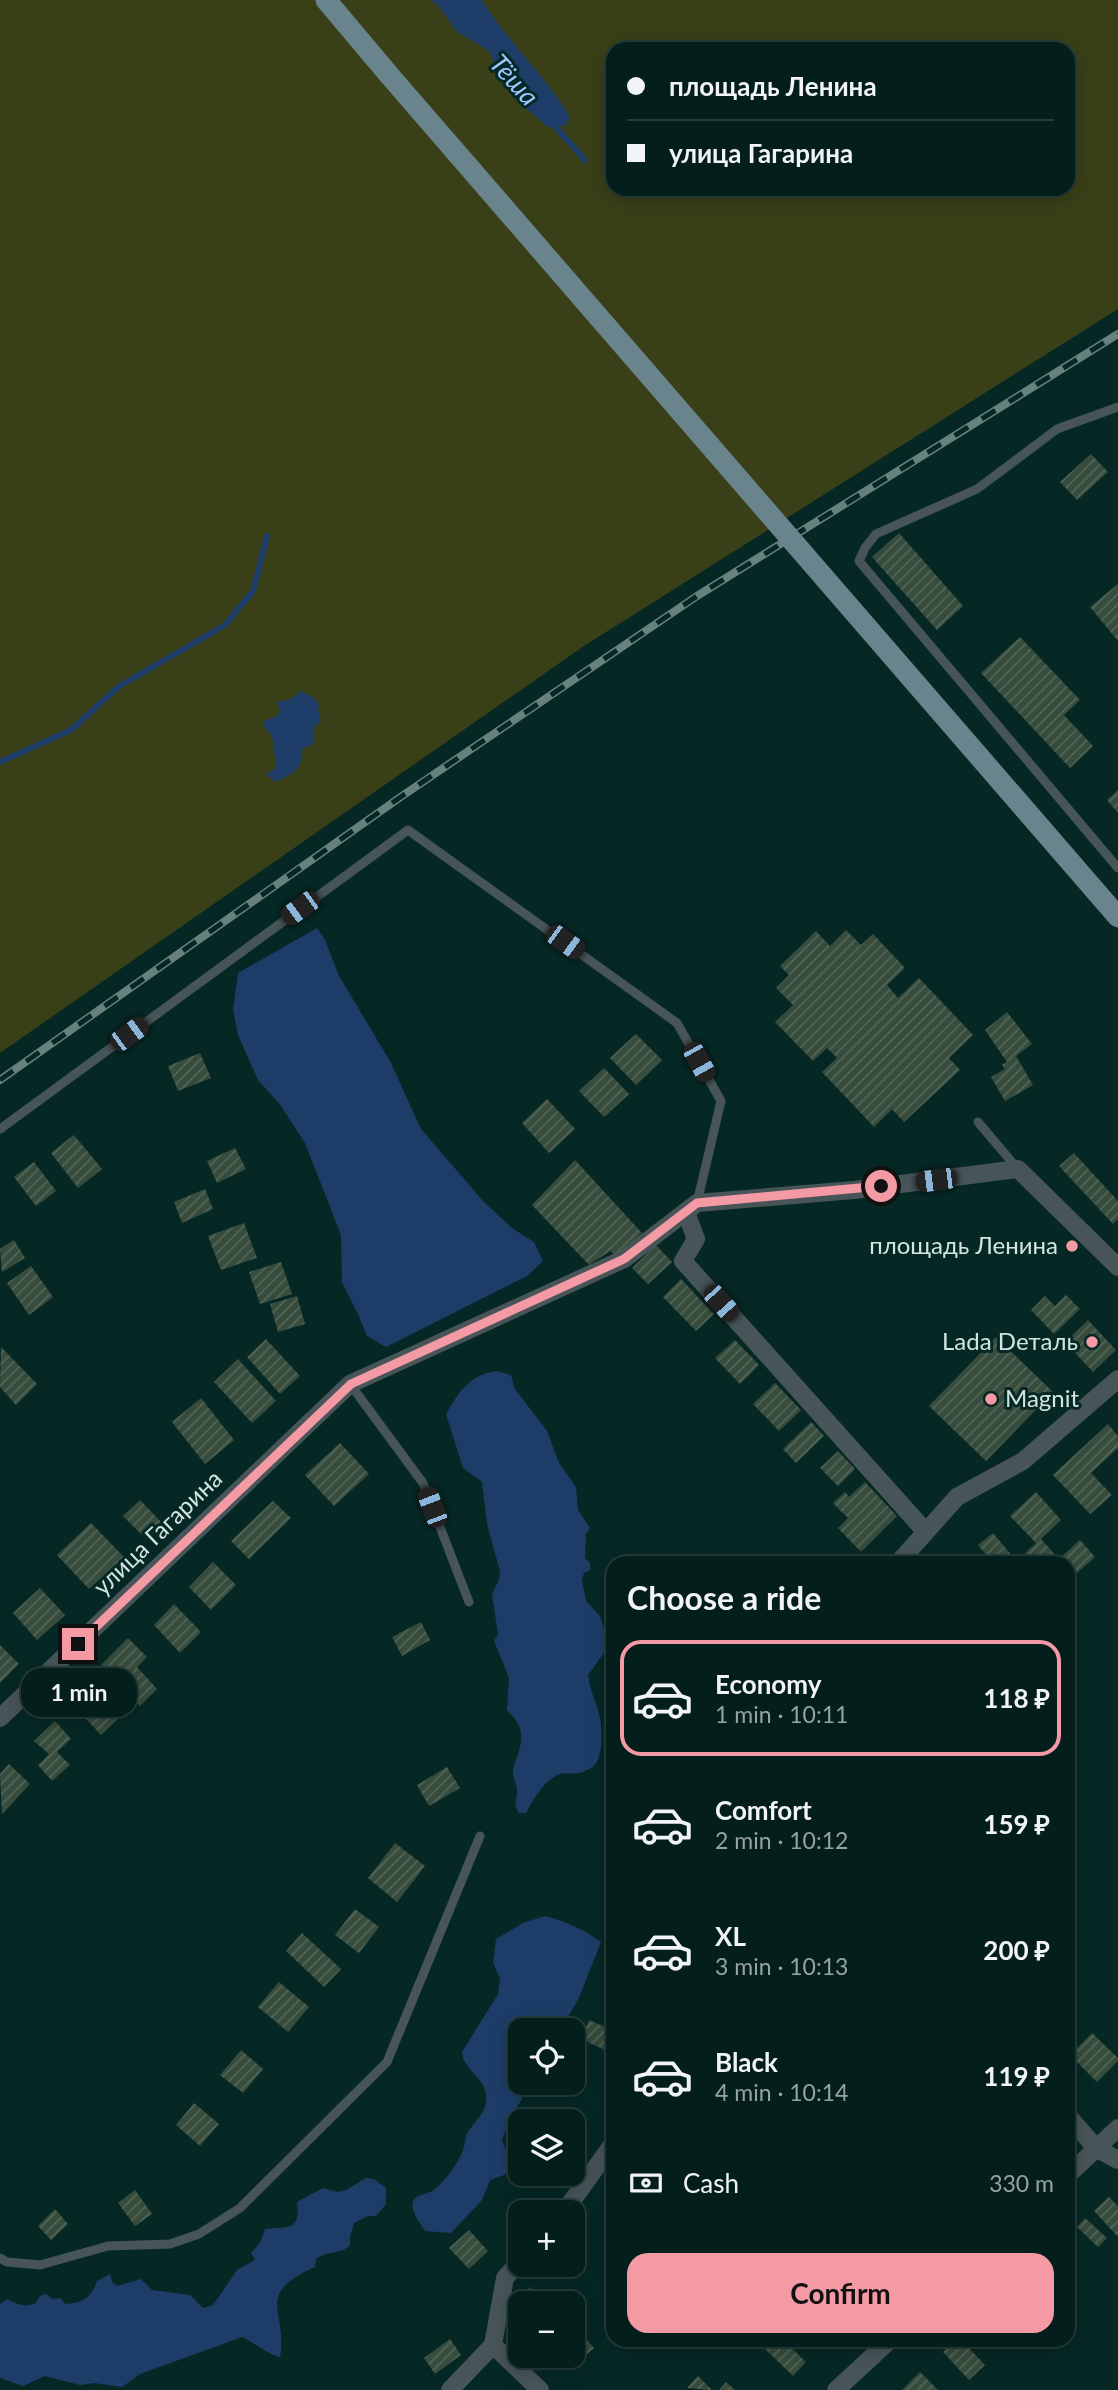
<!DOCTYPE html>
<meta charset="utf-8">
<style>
:root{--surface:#041e1c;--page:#0d2725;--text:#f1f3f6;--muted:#97a2a3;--line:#253c3b;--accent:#f49aa5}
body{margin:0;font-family:Lato,sans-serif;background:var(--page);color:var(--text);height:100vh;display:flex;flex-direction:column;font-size:26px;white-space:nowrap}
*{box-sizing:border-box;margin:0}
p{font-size:23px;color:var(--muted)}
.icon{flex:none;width:38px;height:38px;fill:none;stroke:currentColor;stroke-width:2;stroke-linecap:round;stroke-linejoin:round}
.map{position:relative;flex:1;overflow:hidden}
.panel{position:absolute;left:606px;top:1556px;width:469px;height:791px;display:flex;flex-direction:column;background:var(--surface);border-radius:21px;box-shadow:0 4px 18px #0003,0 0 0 2px var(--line)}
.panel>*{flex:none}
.guide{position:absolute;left:606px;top:42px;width:469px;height:154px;border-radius:21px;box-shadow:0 4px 18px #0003,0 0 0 2px var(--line);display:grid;align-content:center;height:154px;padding:0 21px;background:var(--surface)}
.buttons{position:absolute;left:508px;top:2018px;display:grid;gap:14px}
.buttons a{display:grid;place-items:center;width:77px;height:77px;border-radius:14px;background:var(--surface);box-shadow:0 4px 18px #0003,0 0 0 2px var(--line);font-size:35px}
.end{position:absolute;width:32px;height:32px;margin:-16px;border:9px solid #f49aa5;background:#111;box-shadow:0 0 0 4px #111}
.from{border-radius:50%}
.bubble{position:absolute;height:49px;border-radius:21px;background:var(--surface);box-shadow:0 4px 18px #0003,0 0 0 2px var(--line);font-size:23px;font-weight:700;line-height:49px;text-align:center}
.car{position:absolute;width:21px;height:42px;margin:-21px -10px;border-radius:9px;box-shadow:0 0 5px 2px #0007;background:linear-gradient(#222 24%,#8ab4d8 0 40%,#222 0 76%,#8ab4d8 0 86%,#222 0)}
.guide b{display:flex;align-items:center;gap:24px;height:66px;font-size:26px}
.guide b+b{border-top:2px solid var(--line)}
.guide i{width:18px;height:18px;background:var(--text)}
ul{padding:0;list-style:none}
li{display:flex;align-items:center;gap:21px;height:116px;margin:0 14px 10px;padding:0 7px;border:4px solid transparent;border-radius:21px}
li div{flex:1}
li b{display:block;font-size:26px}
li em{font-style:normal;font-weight:700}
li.active{border-color:var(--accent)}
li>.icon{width:63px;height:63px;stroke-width:1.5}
h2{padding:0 21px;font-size:32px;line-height:84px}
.pay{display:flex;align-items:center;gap:18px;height:77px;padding:0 21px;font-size:26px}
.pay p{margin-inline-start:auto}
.action{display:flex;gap:14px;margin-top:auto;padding:14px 21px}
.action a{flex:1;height:80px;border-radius:21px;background:var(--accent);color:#111;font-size:28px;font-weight:700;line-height:80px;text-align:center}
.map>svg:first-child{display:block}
.grass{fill:#393f17;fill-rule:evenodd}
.water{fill:#1d3d68}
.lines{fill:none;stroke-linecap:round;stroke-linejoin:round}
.stream{stroke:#1d3d68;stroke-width:6}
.building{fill:url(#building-hatch)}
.service{stroke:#475458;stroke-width:9}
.minor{stroke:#475458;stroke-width:18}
.primary{stroke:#6a848e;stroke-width:21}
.rail-casing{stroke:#67817f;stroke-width:8}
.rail{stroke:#062825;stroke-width:5;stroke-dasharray:16;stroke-linecap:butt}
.primary-bridge{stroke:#6a848e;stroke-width:21}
.route{stroke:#f49aa5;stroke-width:9}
.poi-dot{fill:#f49aa5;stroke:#062825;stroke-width:2.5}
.labels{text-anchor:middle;stroke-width:6;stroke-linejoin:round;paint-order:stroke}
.poi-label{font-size:24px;fill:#d2e4e2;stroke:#062825;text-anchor:end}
.street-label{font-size:24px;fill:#d2e4e2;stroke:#062825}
.water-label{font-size:26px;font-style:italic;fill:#9dc5fe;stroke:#062825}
</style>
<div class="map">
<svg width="1118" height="2390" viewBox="0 0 1118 2390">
<defs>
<pattern id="building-hatch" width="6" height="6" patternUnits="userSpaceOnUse" patternTransform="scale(1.75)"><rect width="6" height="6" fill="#374c3c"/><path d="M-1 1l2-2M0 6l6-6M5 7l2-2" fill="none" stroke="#536658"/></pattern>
</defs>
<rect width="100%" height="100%" fill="#062825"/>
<path class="grass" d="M0 0H1118V309L584 646 0 1053ZM612 49H1068V189H612Z"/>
<path class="water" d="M430 0H482C508 42 545 75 570 117L566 125 552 128 545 125 517 100 499 74 489 51 456 31 438 5Z
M301 691 315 699 319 705 318 710 321 721 313 728 314 744 302 749C304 769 291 775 276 782L266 775 276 768C276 765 273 741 272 737 269 731 264 729 263 721L277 716 280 709 276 702 289 700Z
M317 928 325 940 339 976 391 1063 421 1129 483 1201 512 1228 534 1242 543 1261 527 1276 386 1347 367 1336 358 1314 342 1282 341 1235 305 1143 279 1103 258 1080 238 1035 233 1010 238 973Z
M496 1371 511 1375 515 1389 547 1431 559 1463 576 1487 578 1510 590 1528 586 1534 585 1558 590 1563V1570L584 1573 582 1580 586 1601 600 1616 607 1638 604 1653 588 1675C590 1692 597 1703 600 1718 602 1730 603 1757 594 1766 591 1769 583 1772 579 1773 571 1775 564 1771 557 1775 542 1784 534 1798 526 1813H519C513 1804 516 1802 517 1793 518 1786 513 1778 513 1771 513 1765 516 1760 518 1755 524 1733 522 1725 507 1710L509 1678 494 1641 498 1634 492 1594 499 1580 500 1571 487 1524 482 1482 463 1468 446 1414C460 1391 468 1376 496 1371Z
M545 1916C565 1921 585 1930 601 1942L578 2000 560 2030H520V2082L531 2083 508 2123 502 2141 511 2159 512 2167 504 2175 490 2180 482 2200 451 2233 425 2231C420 2223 410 2211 413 2202 416 2193 429 2195 435 2189 446 2179 458 2164 463 2150 465 2145 465 2139 467 2134 472 2124 484 2115 486 2103 490 2078 463 2072 462 2052L498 1994 500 1978 493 1963 496 1939 523 1923Z
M366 2178 374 2179 386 2188V2204L376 2216H368L354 2223 350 2237V2245C341 2255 327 2250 316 2259L315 2267C253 2295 288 2309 280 2357 269 2355 253 2342 242 2337L140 2374 122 2387 94 2383 80 2385 45 2376 23 2386 0 2378V2304L7 2299C18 2304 24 2308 36 2303L40 2296 46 2294 52 2299 61 2298 65 2304C83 2303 91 2298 97 2281L110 2274 112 2282 118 2286 141 2279 152 2290 190 2295 203 2308 211 2306 216 2301 237 2270 255 2260 251 2253 260 2243 265 2229C288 2227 301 2231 297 2202L323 2188 338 2192 346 2190Z"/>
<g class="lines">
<path class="stream" d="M551 122 585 160
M0 762 71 730 118 687 225 625 253 591 267 536"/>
</g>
<path class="building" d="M1091 454 1108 472 1077 500 1060 482Z
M899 533 963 606 937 630 872 557Z
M1118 584V641L1090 607Z
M1020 637 1080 700 1064 715 1093 746 1070 768 981 673Z
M1118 790V813L1107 800Z
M846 930 861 945 873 934 905 968 887 985 898 998 919 978 973 1035 949 1058 960 1070 904 1122 892 1109 874 1127 822 1072 837 1058 827 1048 813 1061 775 1022 793 1005 776 988 789 975 780 966 816 931 830 946Z
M1007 1012 1032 1044 1016 1056 1033 1085 1005 1101 991 1077 1005 1069 1002 1065 1007 1062 985 1030Z
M636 1034 662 1060 636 1085 610 1058Z
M200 1053 211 1078 178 1091 168 1066Z
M604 1068 629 1094 604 1117 579 1091Z
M547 1099 575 1129 549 1153 522 1123Z
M74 1135 102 1169 78 1188 51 1153Z
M235 1148 246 1169 217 1183 207 1161Z
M1074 1153 1118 1201V1219L1113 1224 1059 1166Z
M575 1160 642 1233 616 1256 610 1251 589 1265 532 1205Z
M34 1162 56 1191 36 1206 14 1177Z
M205 1189 213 1209 182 1223 174 1202Z
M244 1223 257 1258 221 1270 208 1236Z
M14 1240 25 1258 2 1272 0 1249Z
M656 1245 672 1262 648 1284 632 1268Z
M281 1262 292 1294 260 1304 249 1272Z
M31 1266 53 1297 29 1315 7 1283Z
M681 1279 714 1314 696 1331 663 1297Z
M1066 1295 1080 1309 1054 1334 1031 1310 1045 1296 1055 1306Z
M297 1296 305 1324 278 1332 270 1304Z
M1088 1320 1116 1350 1093 1372 1065 1342Z
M996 1337 1053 1392 986 1461 929 1406Z
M266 1339 300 1376 280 1394 247 1357Z
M735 1340 759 1365 740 1384 715 1358Z
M1 1347 37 1384 16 1405 0 1387Z
M238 1359 276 1401 252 1423 214 1382Z
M775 1383 801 1410 779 1431 753 1404Z
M201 1398 234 1440 205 1464 172 1422Z
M811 1422 824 1436 796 1463 783 1449Z
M1108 1424 1118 1436V1448L1091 1473 1112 1495 1090 1514 1053 1475Z
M340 1443 369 1474 334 1506 305 1475Z
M838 1451 855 1469 838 1486 820 1468Z
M865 1482 897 1516 861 1552 838 1528 848 1518 833 1503 845 1492 849 1497Z
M1036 1492 1061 1520 1041 1539 1059 1559 1080 1540 1095 1557 1068 1581V1563H1034L1025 1553 1036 1543 1010 1516Z
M140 1500 163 1524 147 1540 123 1516Z
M273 1501 291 1518 249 1559 231 1541Z
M91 1523 124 1557 89 1589 57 1555Z
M993 1533 1018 1563H993L978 1545Z
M213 1562 236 1585 211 1610 189 1587Z
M40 1588 65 1615 37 1640 13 1613Z
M174 1604 201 1632 180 1653 154 1625Z
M421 1622 430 1640 402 1656 392 1637Z
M128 1638 147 1657 137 1667 157 1689 140 1706 101 1665Z
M0 1645 19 1664 0 1683Z
M94 1676 127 1710 101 1735 69 1700Z
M55 1721 71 1739 57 1752 70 1765 52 1781 38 1765 49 1754 34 1741Z
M9 1764 30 1784 2 1814 0 1774Z
M447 1767 460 1788 429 1806 417 1785Z
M395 1843 425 1866 397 1902 368 1878Z
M355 1909 379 1927 359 1953 335 1935Z
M302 1933 341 1969 324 1987 286 1951Z
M279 1982 309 2007 288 2032 258 2007Z
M589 2020 612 2030V2053L581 2039Z
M1092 2033 1118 2058V2061L1097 2082 1070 2055Z
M241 2050 263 2069 243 2093 220 2075Z
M194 2103 219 2124 200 2146 176 2125Z
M572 2124 581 2130 572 2143Z
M135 2190 152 2214 135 2226 118 2203Z
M1109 2197 1118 2206V2237L1094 2211Z
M55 2209 68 2224 51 2240 38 2226Z
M1085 2218 1107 2238 1098 2247 1077 2227Z
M469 2230 488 2251 469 2269 449 2248Z
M530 2287 543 2300 540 2303H520V2313L512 2305Z
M572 2324 594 2348 570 2369 558 2356H572Z
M450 2339 461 2355 435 2374 424 2358Z
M770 2340H783L806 2362 793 2376 763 2347Z
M955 2340H961L985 2365 969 2380 943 2352Z
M920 2372 938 2390H902Z
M698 2376 712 2390 687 2388Z
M726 2382 735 2390H719Z"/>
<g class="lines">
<path class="service" d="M1118 407 1057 429 977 489 876 534 865 548 859 561 1118 868
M978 1122 1017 1168
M0 1129 408 830 677 1023 721 1101 697 1203
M350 1384 423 1483 469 1602
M0 2258 7 2262 40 2265 108 2246 170 2244 199 2234 240 2208 387 2062 480 1836"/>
<path class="minor" d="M686 1212 696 1239 683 1261 926 1532
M898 1563 957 1497 1023 1461 1118 1379
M0 1718 350 1384 624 1259 697 1203 854 1190 1018 1169 1118 1267
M1068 2116 1096 2148 1118 2160
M1068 2175 1118 2128
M564 2212 612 2145
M493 2345 540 2390
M450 2390 493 2345 505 2278 520 2261
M836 2390 890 2340"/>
<path class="primary" d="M326 0 390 76"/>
<g class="rail-casing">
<path id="rail" d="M0 1080 402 796 697 596 1118 334"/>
</g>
<use href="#rail" class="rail"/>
<path class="primary-bridge" d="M390 76 1118 917"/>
</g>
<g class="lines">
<path class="route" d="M78 1644 351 1384 624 1259 697 1203 881 1186"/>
</g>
<g class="poi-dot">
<circle cx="1072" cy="1246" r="7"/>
<circle cx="1092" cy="1342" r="7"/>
<circle cx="991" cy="1399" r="7"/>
</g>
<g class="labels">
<g class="poi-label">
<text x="1058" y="1254">площадь Ленина</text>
<text x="1078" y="1350">Lada Dеталь</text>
<text x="1005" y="1407" text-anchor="start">Magnit</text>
</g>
<g class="street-label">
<text transform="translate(158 1533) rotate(-44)" y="8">улица Гагарина</text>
</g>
<g class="water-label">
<text transform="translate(514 80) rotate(48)" y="9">Тёша</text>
</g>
</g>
</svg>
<div class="buttons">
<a><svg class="icon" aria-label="locate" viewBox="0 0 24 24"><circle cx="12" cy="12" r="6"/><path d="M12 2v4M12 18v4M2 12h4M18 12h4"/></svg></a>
<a><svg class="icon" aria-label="layers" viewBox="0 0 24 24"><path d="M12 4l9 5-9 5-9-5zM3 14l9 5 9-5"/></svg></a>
<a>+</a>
<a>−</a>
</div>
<i class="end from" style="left:881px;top:1186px"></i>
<i class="end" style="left:78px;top:1644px"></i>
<div class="bubble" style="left:21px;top:1668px;width:116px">1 min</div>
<i class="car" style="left:300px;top:908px;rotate:234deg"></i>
<i class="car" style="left:565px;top:942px;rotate:126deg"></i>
<i class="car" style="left:129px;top:1034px;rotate:54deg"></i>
<i class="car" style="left:699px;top:1062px;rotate:151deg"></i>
<i class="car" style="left:936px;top:1180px;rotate:263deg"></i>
<i class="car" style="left:721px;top:1303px;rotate:138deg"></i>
<i class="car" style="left:432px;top:1507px;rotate:339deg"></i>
<div class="guide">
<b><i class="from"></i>площадь Ленина</b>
<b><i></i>улица Гагарина</b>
</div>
<section class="panel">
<h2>Choose a ride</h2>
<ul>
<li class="active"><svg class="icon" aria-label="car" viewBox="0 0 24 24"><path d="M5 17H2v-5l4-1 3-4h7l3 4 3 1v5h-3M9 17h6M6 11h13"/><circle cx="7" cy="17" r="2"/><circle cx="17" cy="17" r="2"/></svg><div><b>Economy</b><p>1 min · 10:11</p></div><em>118 ₽</em></li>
<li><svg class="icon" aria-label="car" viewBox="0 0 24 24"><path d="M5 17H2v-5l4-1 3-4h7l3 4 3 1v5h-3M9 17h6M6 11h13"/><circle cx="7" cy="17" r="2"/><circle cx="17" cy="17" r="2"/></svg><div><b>Comfort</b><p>2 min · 10:12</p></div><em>159 ₽</em></li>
<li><svg class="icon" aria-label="car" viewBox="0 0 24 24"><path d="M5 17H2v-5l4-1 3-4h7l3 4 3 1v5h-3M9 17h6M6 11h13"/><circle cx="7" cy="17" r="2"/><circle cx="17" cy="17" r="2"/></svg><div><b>XL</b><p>3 min · 10:13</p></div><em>200 ₽</em></li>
<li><svg class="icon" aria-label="car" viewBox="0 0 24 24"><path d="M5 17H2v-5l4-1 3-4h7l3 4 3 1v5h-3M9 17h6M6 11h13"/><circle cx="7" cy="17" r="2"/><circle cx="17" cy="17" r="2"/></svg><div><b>Black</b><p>4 min · 10:14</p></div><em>119 ₽</em></li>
</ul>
<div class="pay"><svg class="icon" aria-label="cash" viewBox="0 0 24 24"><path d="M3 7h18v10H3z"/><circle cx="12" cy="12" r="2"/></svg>Cash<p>330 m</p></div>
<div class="action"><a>Confirm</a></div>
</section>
</div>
